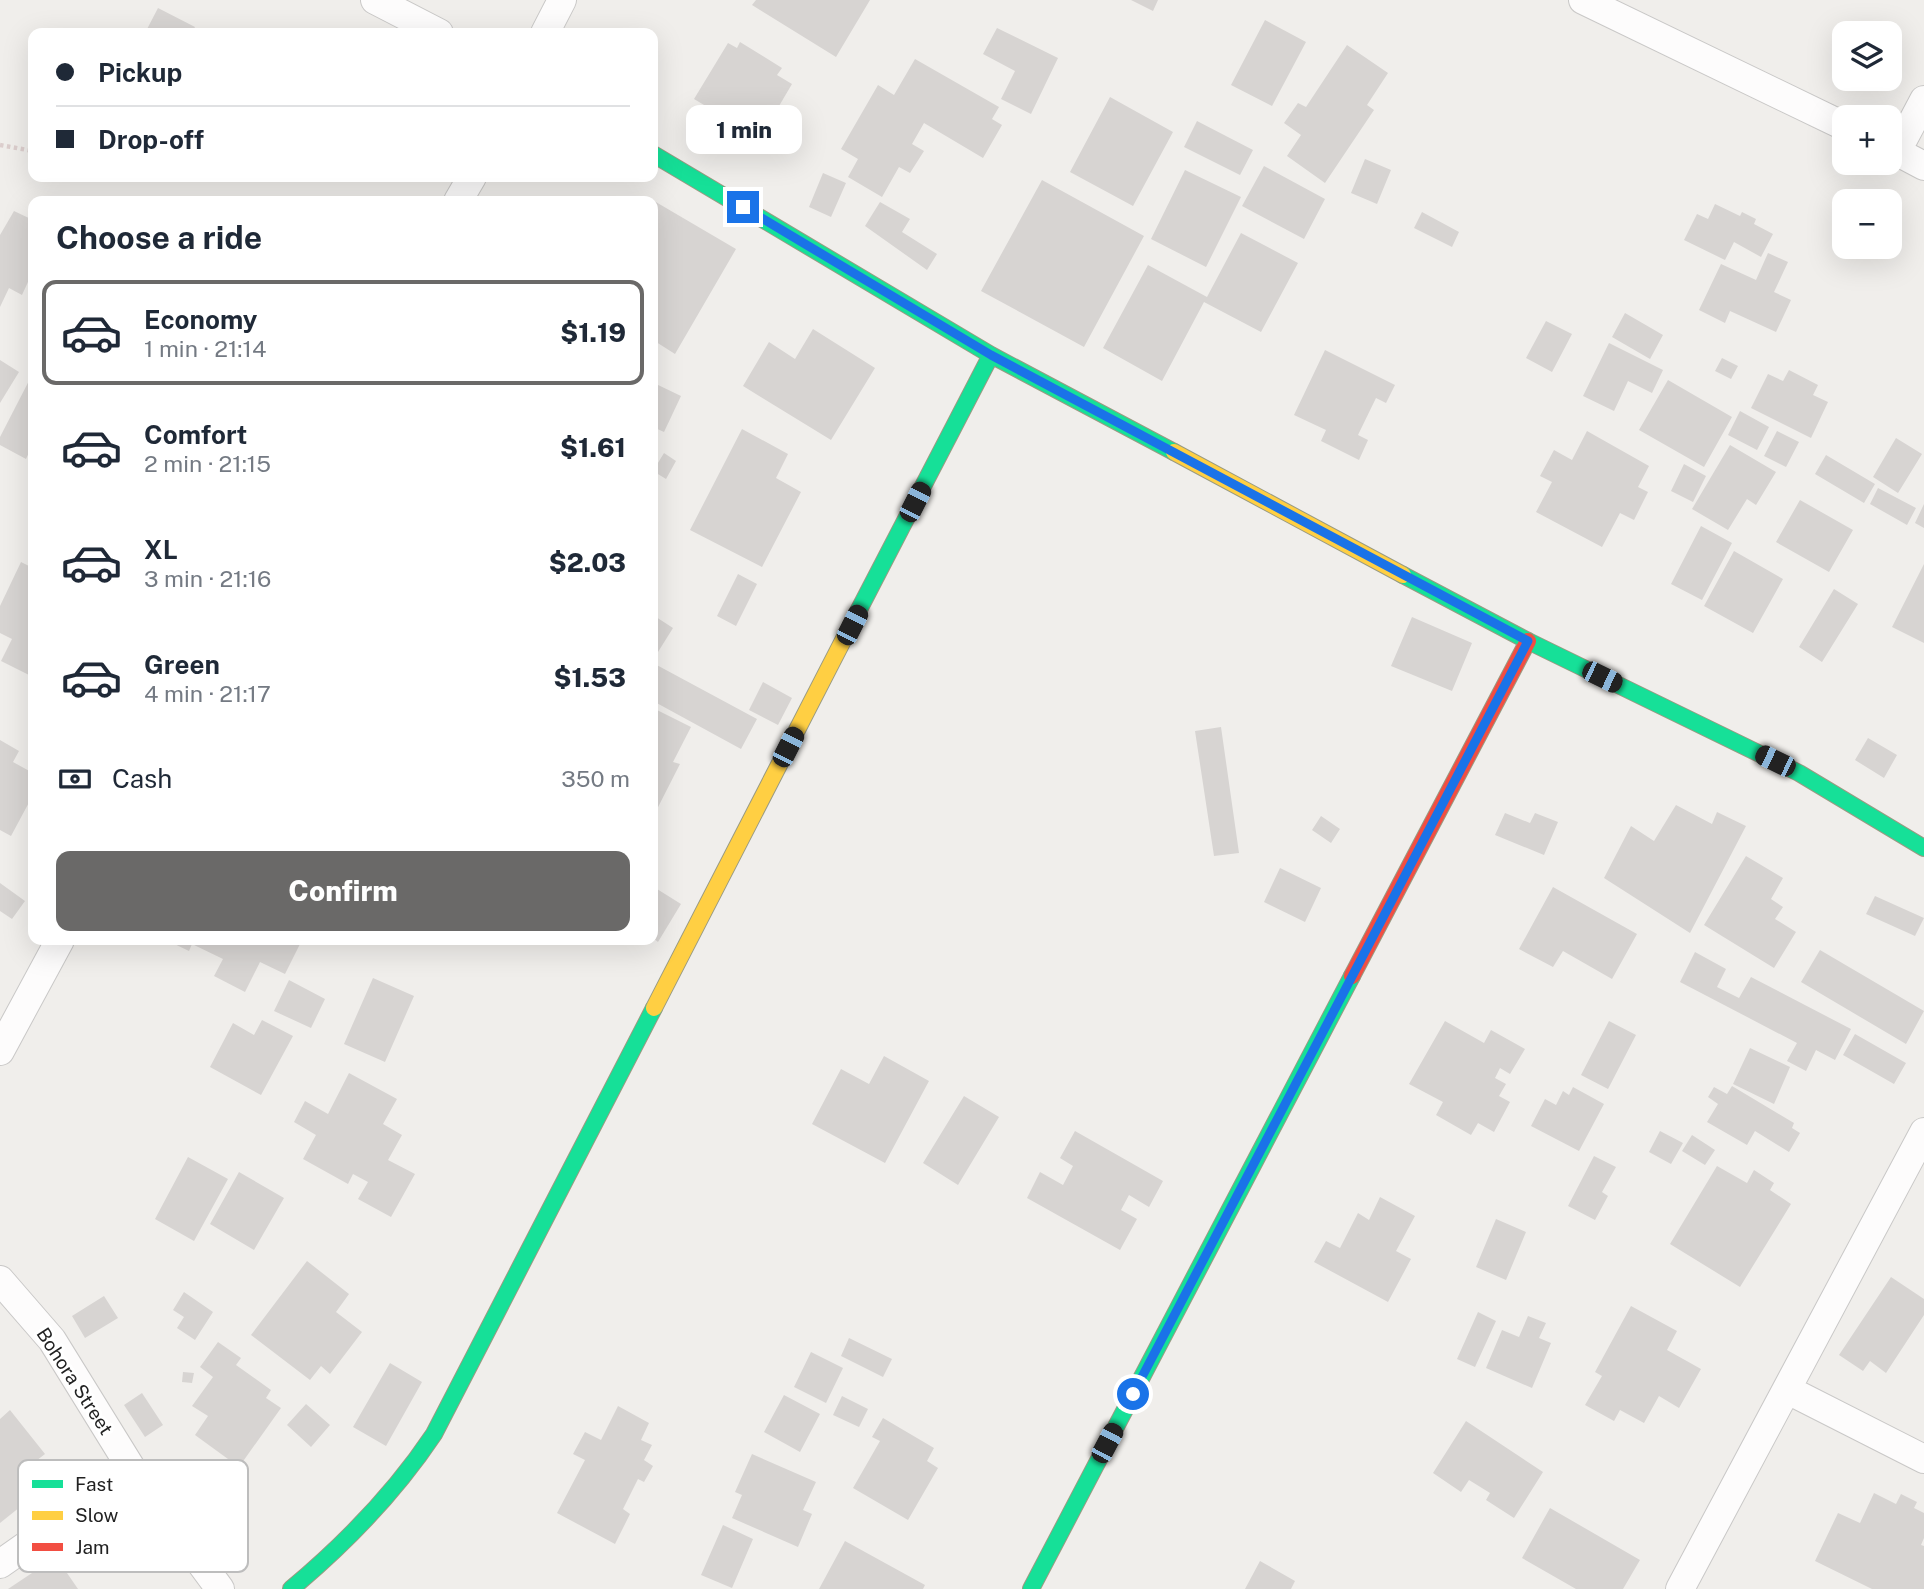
<!DOCTYPE html>
<meta charset="utf-8">
<style>
:root{--surface:#fff;--page:#f6f6f7;--text:#1f2937;--muted:#747a83;--line:#e0e1e3;--accent:#6a6968}
body{margin:0;font-family:"Public Sans",sans-serif;background:var(--page);color:var(--text);height:100vh;display:flex;flex-direction:column;font-size:26px;white-space:nowrap}
*{box-sizing:border-box;margin:0}
p{font-size:23px;color:var(--muted)}
.icon{flex:none;width:38px;height:38px;fill:none;stroke:currentColor;stroke-width:2;stroke-linecap:round;stroke-linejoin:round}
.map{position:relative;flex:1;overflow:hidden}
.panel{position:absolute;left:28px;top:196px;width:630px;height:749px;display:flex;flex-direction:column;background:var(--surface);border-radius:14px;box-shadow:0 7px 28px #0002}
.panel>*{flex:none}
.guide{position:absolute;left:28px;top:28px;width:630px;height:154px;border-radius:14px;box-shadow:0 7px 28px #0002;display:grid;align-content:center;height:154px;padding:0 28px;background:var(--surface)}
.fabs{position:absolute;left:1832px;top:21px;display:grid;gap:14px}
.fabs a{display:grid;place-items:center;width:70px;height:70px;border-radius:14px;background:var(--surface);box-shadow:0 7px 28px #0002;font-size:35px}
.end{position:absolute;width:32px;height:32px;margin:-16px;border:9px solid #1a73e8;background:#fff;box-shadow:0 0 0 4px #fff}
.from{border-radius:50%}
.bubble{position:absolute;height:49px;border-radius:14px;background:var(--surface);box-shadow:0 7px 28px #0002;font-size:23px;font-weight:800;line-height:49px;text-align:center}
.car{position:absolute;width:21px;height:42px;margin:-21px -10px;border-radius:9px;box-shadow:0 0 5px 2px #0007;background:linear-gradient(#222 24%,#8ab4d8 0 40%,#222 0 76%,#8ab4d8 0 86%,#222 0)}
.guide b{display:flex;align-items:center;gap:24px;height:66px;font-size:26px}
.guide b+b{border-top:2px solid var(--line)}
.guide i{width:18px;height:18px;background:var(--text)}
ul{padding:0;list-style:none}
li{display:flex;align-items:center;gap:21px;height:105px;margin:0 14px 10px;padding:0 14px;border:4px solid transparent;border-radius:14px}
li div{flex:1}
li b{display:block;font-size:26px}
li em{font-style:normal;font-weight:800}
li.current{border-color:var(--accent)}
li>.icon{width:63px;height:63px;stroke-width:1.5}
h2{padding:0 28px;font-size:32px;line-height:84px}
.pay{display:flex;align-items:center;gap:18px;height:77px;padding:0 28px;font-size:26px}
.pay p{margin-inline-start:auto}
.button{display:flex;gap:14px;margin-top:auto;padding:14px 28px}
.button a{flex:1;height:80px;border-radius:14px;background:var(--accent);color:#fff;font-size:28px;font-weight:800;line-height:80px;text-align:center}
.map>svg:first-child{display:block}
.building{fill:#d7d4d2}
.lines{fill:none;stroke-linecap:round;stroke-linejoin:round}
.street-casing{stroke:#c9c8c7;stroke-width:30}
.fast-casing{stroke:#999a82;stroke-width:18}
.slow-casing{stroke:#999a82;stroke-width:18}
.jam-casing{stroke:#999a82;stroke-width:18}
.path{stroke:#dccecd;stroke-width:4.5;stroke-dasharray:3.5 3.5;stroke-linecap:butt}
.street{stroke:#fdfcfc;stroke-width:28}
.fast{stroke:#16e098;stroke-width:16}
.slow{stroke:#ffcf43;stroke-width:16}
.jam{stroke:#f24e42;stroke-width:16}
.route{stroke:#1a73e8;stroke-width:9}
.labels{text-anchor:middle;stroke-width:6;stroke-linejoin:round;paint-order:stroke}
.street-label{font-size:19px;fill:#222;stroke:#fff}
.key{fill:#fff;stroke:#bdbdbd;stroke-width:2}
.key-label{font-size:19px;fill:#222}
</style>
<div class="map">
<svg width="1924" height="1589" viewBox="0 0 1924 1589">
<rect width="100%" height="100%" fill="#f0eeeb"/>
<path class="building" d="M756 0H870L836 57 752 5Z
M1131 0H1158L1153 11Z
M158 8 195 27 192 33H145Z
M1265 20 1306 42 1272 106 1231 85Z
M997 28 1058 58 1031 114 1001 99 1015 71 983 54Z
M740 42 782 68 777 75 792 84 769 123 755 115 746 130 694 99 728 43 737 48Z
M1347 45 1388 73 1367 105 1374 110 1325 183 1287 156 1301 135 1284 123 1298 103 1306 107Z
M915 59 999 107 992 119 1002 125 983 158 924 123 912 144 924 151 910 173 899 167 882 197 848 177 858 159 841 149 878 85 894 95Z
M1110 97 1173 132 1133 206 1070 172Z
M1197 121 1253 150 1240 175 1184 147Z
M1365 159 1391 170 1377 204 1351 193Z
M1264 166 1325 199 1304 239 1242 206Z
M1185 170 1241 197 1206 267 1151 239Z
M823 173 846 183 831 217 809 207Z
M1042 180 1144 236 1084 347 981 291Z
M649 198 736 249 675 354 653 340V201H647Z
M880 202 910 219 902 232 937 254 927 270 865 226Z
M1715 204 1740 216 1742 212 1756 219 1754 224 1773 234 1761 257 1734 242 1725 260 1684 240 1697 214 1708 219Z
M14 211 33 220V271L22 295 9 288 0 307V235Z
M1422 212 1459 232 1452 247 1414 228Z
M1241 233 1298 263 1261 332 1204 302 1162 381 1103 348 1148 265 1207 297Z
M1768 253 1788 262 1774 292 1791 300 1776 332 1730 311 1725 323 1699 310 1721 264 1756 280Z
M1625 313 1663 335 1650 359 1612 337Z
M1546 321 1572 334 1552 372 1526 358Z
M813 329 875 368 831 440 743 386 769 342 795 359Z
M1609 343 1663 370 1652 393 1628 381 1614 411 1583 396Z
M1325 350 1395 385 1386 403 1376 398 1358 435 1368 440 1359 460 1321 441 1326 430 1294 415Z
M1722 358 1738 366 1731 379 1715 371Z
M0 360 19 372 0 403Z
M1789 370 1818 385 1813 395 1828 402 1811 438 1751 408 1768 374 1783 381Z
M33 373V444L26 459 0 445V437Z
M1668 380 1732 417 1704 467 1639 430Z
M656 384 681 396 664 432 653 427V392Z
M1740 411 1769 427 1757 450 1728 435Z
M742 429 788 454 776 478 801 492 762 567 690 530Z
M1587 431 1649 466 1638 487 1648 492 1634 520 1620 513 1602 547 1536 512 1552 482 1540 476 1554 450 1572 460Z
M1777 431 1799 442 1786 467 1764 456Z
M1896 438 1922 454 1898 493 1873 477Z
M1730 445 1776 472 1756 505 1747 499 1728 530 1692 509Z
M664 453 676 461 666 479 653 471Z
M1826 455 1875 484 1864 503 1815 474Z
M1684 464 1706 476 1693 502 1671 491Z
M1878 488 1916 508 1907 525 1870 504Z
M1800 500 1853 530 1829 572 1776 542Z
M1924 504V528L1915 523Z
M1701 526 1732 543 1702 600 1671 584Z
M1734 551 1783 579 1753 633 1704 606Z
M21 562 33 568V677L1 661 12 639 0 633V606Z
M1924 564V643L1892 627Z
M738 574 757 584 736 626 717 616Z
M1834 589 1858 604 1822 662 1799 647Z
M653 615 673 628 658 652 653 648Z
M1412 617 1472 643 1452 691 1391 666Z
M653 663 757 719 741 749 653 701Z
M763 682 792 698 778 725 749 710Z
M653 708 691 727 673 762 680 764 653 817Z
M1221 727 1239 853 1214 856 1195 731Z
M1868 738 1897 755 1884 778 1855 760Z
M0 740 19 751 13 762 33 773V795L11 836 0 830Z
M1676 805 1712 824 1717 812 1746 826 1690 933 1604 878 1631 826 1654 841Z
M1505 813 1530 823 1535 813 1558 822 1544 855 1495 835Z
M1321 816 1340 829 1331 843 1312 830Z
M1746 856 1783 878 1771 899 1783 907 1775 919 1796 932 1774 968 1704 925Z
M1280 868 1321 888 1305 922 1264 902Z
M0 883 25 901 12 919 0 911Z
M1553 887 1637 934 1612 979 1563 951 1553 967 1519 949Z
M657 889 681 904 658 942 653 938V896Z
M1875 896 1924 918 1915 936 1866 914Z
M166 940H302L285 974 260 962 245 992 214 976 223 959 192 944 189 951Z
M1820 950 1924 1011 1906 1044 1801 982Z
M1695 952 1726 969 1717 987 1739 998 1751 977 1851 1029 1835 1060 1816 1050 1806 1071 1787 1061 1797 1043 1680 982Z
M373 978 414 996 385 1062 344 1044Z
M289 980 325 999 311 1028 274 1011Z
M262 1020 293 1036 261 1095 210 1067 233 1023 254 1035Z
M1445 1021 1484 1043 1491 1030 1525 1049 1510 1074 1500 1068 1495 1078 1506 1084 1499 1096 1510 1102 1494 1132 1478 1123 1471 1135 1436 1115 1443 1102 1409 1084Z
M1609 1021 1636 1035 1608 1089 1581 1075Z
M1855 1034 1906 1063 1894 1084 1843 1055Z
M1750 1048 1790 1067 1774 1104 1733 1084Z
M884 1056 929 1081 885 1163 812 1124 841 1069 869 1084Z
M349 1073 397 1099 383 1124 402 1135 388 1160 415 1174 391 1217 358 1199 368 1182 353 1174 348 1184 303 1159 316 1135 294 1122 305 1101 328 1114Z
M1732 1086 1794 1123 1792 1128 1800 1133 1789 1152 1755 1131 1747 1145 1707 1122 1718 1104 1708 1097 1714 1087 1727 1094Z
M1573 1087 1604 1104 1579 1151 1531 1126 1545 1099 1556 1105 1563 1091 1569 1095Z
M964 1096 999 1117 958 1185 923 1163Z
M1075 1131 1163 1181 1149 1207 1129 1195 1121 1210 1137 1219 1120 1250 1027 1198 1040 1172 1063 1185 1073 1166 1060 1158Z
M1660 1131 1683 1143 1671 1164 1649 1152Z
M1692 1135 1715 1150 1705 1165 1682 1151Z
M1594 1156 1616 1167 1602 1192 1608 1196 1595 1220 1568 1206Z
M188 1157 228 1179 194 1241 155 1219Z
M1717 1166 1747 1183 1754 1170 1774 1183 1770 1190 1791 1204 1740 1287 1670 1244Z
M239 1172 284 1198 254 1250 210 1224Z
M1380 1197 1415 1216 1396 1251 1411 1259 1388 1302 1314 1262 1326 1241 1340 1248 1358 1213 1369 1220Z
M1496 1219 1526 1232 1506 1280 1476 1267Z
M307 1261 349 1294 336 1312 362 1332 330 1374 321 1366 310 1380 251 1335Z
M1891 1277 1924 1299V1315L1886 1373 1870 1361 1863 1371 1839 1355Z
M184 1292 213 1312 195 1340 177 1328 184 1317 173 1310Z
M104 1296 118 1318 85 1338 72 1316Z
M1631 1306 1677 1331 1667 1350 1701 1369 1679 1408 1659 1396 1644 1423 1620 1410 1614 1421 1585 1405 1602 1376 1595 1372Z
M1478 1312 1496 1321 1475 1367 1457 1359Z
M1528 1316 1546 1323 1539 1338 1551 1343 1532 1388 1486 1368 1502 1330 1519 1337Z
M849 1338 892 1359 883 1377 841 1356Z
M218 1342 241 1358 236 1365 271 1390 266 1398 281 1408 239 1467 195 1435 208 1416 192 1406 213 1377 200 1367Z
M811 1352 843 1368 826 1403 794 1387Z
M390 1363 422 1382 386 1446 353 1427Z
M183 1372 194 1373 192 1383 182 1382Z
M142 1393 163 1425 145 1437 124 1405Z
M784 1395 820 1414 800 1452 764 1432Z
M842 1396 868 1409 859 1427 833 1415Z
M306 1404 330 1425 311 1447 287 1425Z
M618 1406 649 1423 641 1440 652 1445 644 1460 653 1466 644 1482 638 1479 623 1509 630 1514 615 1544 557 1513 585 1460 573 1454 585 1432 601 1440Z
M10 1410 45 1454 32 1464 39 1473 31 1480 40 1491 0 1523V1419Z
M883 1418 934 1448 927 1461 938 1468 908 1520 853 1488 880 1441 872 1437Z
M1466 1421 1543 1472 1514 1518 1486 1500 1490 1493 1469 1480 1461 1492 1433 1473Z
M752 1454 816 1482 803 1510 812 1514 798 1547 732 1518 742 1495 735 1492Z
M1874 1493 1896 1504 1901 1494 1917 1502 1914 1508 1924 1513V1538L1921 1545 1924 1546V1589H1872L1815 1561 1838 1513 1860 1523Z
M1550 1508 1640 1560 1623 1589H1576L1522 1558Z
M723 1525 753 1539 732 1588 701 1575Z
M845 1541 925 1585 923 1589H819Z
M56 1557 78 1589H8Z
M1260 1561 1295 1581 1291 1589H1245Z"/>
<g class="lines">
<g class="street-casing">
<path id="street" d="M375 0 439 33
M1583 0 1844 126
M545 33 562 0
M1890 148 1924 166
M1897 151 1924 100
M458 201 472 177
M0 1051 60 940
M0 1280 52 1340 133 1471 220 1589
M1788 1390 1924 1459
M0 1564 133 1471
M1680 1589 1924 1132"/>
</g>
<g class="fast-casing">
<path id="fast" d="M653 154 991 355 1174 452
M1403 575 1528 641 1799 773 1924 848
M851 625 991 355
M291 1589C346 1543 394 1494 434 1434L654 1008
M1031 1589 1352 976"/>
</g>
<g class="slow-casing">
<path id="slow" d="M1174 452 1403 575
M654 1008 851 625"/>
</g>
<g class="jam-casing">
<path id="jam" d="M1352 976 1528 641"/>
</g>
<path class="path" d="M0 145 33 151
M154 177H163"/>
<use href="#street" class="street"/>
<use href="#fast" class="fast"/>
<use href="#slow" class="slow"/>
<use href="#jam" class="jam"/>
</g>
<g class="lines">
<path class="route" d="M743 207 991 355 1528 641 1133 1394"/>
</g>
<g class="labels">
<g class="street-label">
<text transform="translate(75 1381) rotate(57)" y="7">Bohora Street</text>
</g>
</g>
<rect x="18" y="1460" width="230" height="112" rx="10" class="key"/>
<rect x="32" y="1480" width="31" height="8" fill="#16e098"/>
<rect x="32" y="1511" width="31" height="9" fill="#ffcf43"/>
<rect x="32" y="1543" width="31" height="8" fill="#f24e42"/>
<g class="key-label">
<text x="75" y="1491">Fast</text>
<text x="75" y="1522">Slow</text>
<text x="75" y="1554">Jam</text>
</g>
</svg>
<div class="fabs">
<a><svg class="icon" aria-label="layers" viewBox="0 0 24 24"><path d="M12 4l9 5-9 5-9-5zM3 14l9 5 9-5"/></svg></a>
<a>+</a>
<a>−</a>
</div>
<i class="end from" style="left:1133px;top:1394px"></i>
<i class="end" style="left:743px;top:207px"></i>
<div class="bubble" style="left:686px;top:105px;width:116px">1 min</div>
<i class="car" style="left:915px;top:502px;rotate:27deg"></i>
<i class="car" style="left:852px;top:625px;rotate:27deg"></i>
<i class="car" style="left:1602px;top:677px;rotate:116deg"></i>
<i class="car" style="left:788px;top:747px;rotate:27deg"></i>
<i class="car" style="left:1775px;top:761px;rotate:296deg"></i>
<i class="car" style="left:1107px;top:1443px;rotate:28deg"></i>
<div class="guide">
<b><i class="from"></i>Pickup</b>
<b><i></i>Drop-off</b>
</div>
<section class="panel">
<h2>Choose a ride</h2>
<ul>
<li class="current"><svg class="icon" aria-label="car" viewBox="0 0 24 24"><path d="M5 17H2v-5l4-1 3-4h7l3 4 3 1v5h-3M9 17h6M6 11h13"/><circle cx="7" cy="17" r="2"/><circle cx="17" cy="17" r="2"/></svg><div><b>Economy</b><p>1 min · 21:14</p></div><em>$1.19</em></li>
<li><svg class="icon" aria-label="car" viewBox="0 0 24 24"><path d="M5 17H2v-5l4-1 3-4h7l3 4 3 1v5h-3M9 17h6M6 11h13"/><circle cx="7" cy="17" r="2"/><circle cx="17" cy="17" r="2"/></svg><div><b>Comfort</b><p>2 min · 21:15</p></div><em>$1.61</em></li>
<li><svg class="icon" aria-label="car" viewBox="0 0 24 24"><path d="M5 17H2v-5l4-1 3-4h7l3 4 3 1v5h-3M9 17h6M6 11h13"/><circle cx="7" cy="17" r="2"/><circle cx="17" cy="17" r="2"/></svg><div><b>XL</b><p>3 min · 21:16</p></div><em>$2.03</em></li>
<li><svg class="icon" aria-label="car" viewBox="0 0 24 24"><path d="M5 17H2v-5l4-1 3-4h7l3 4 3 1v5h-3M9 17h6M6 11h13"/><circle cx="7" cy="17" r="2"/><circle cx="17" cy="17" r="2"/></svg><div><b>Green</b><p>4 min · 21:17</p></div><em>$1.53</em></li>
</ul>
<div class="pay"><svg class="icon" aria-label="cash" viewBox="0 0 24 24"><path d="M3 7h18v10H3z"/><circle cx="12" cy="12" r="2"/></svg>Cash<p>350 m</p></div>
<div class="button"><a>Confirm</a></div>
</section>
</div>
